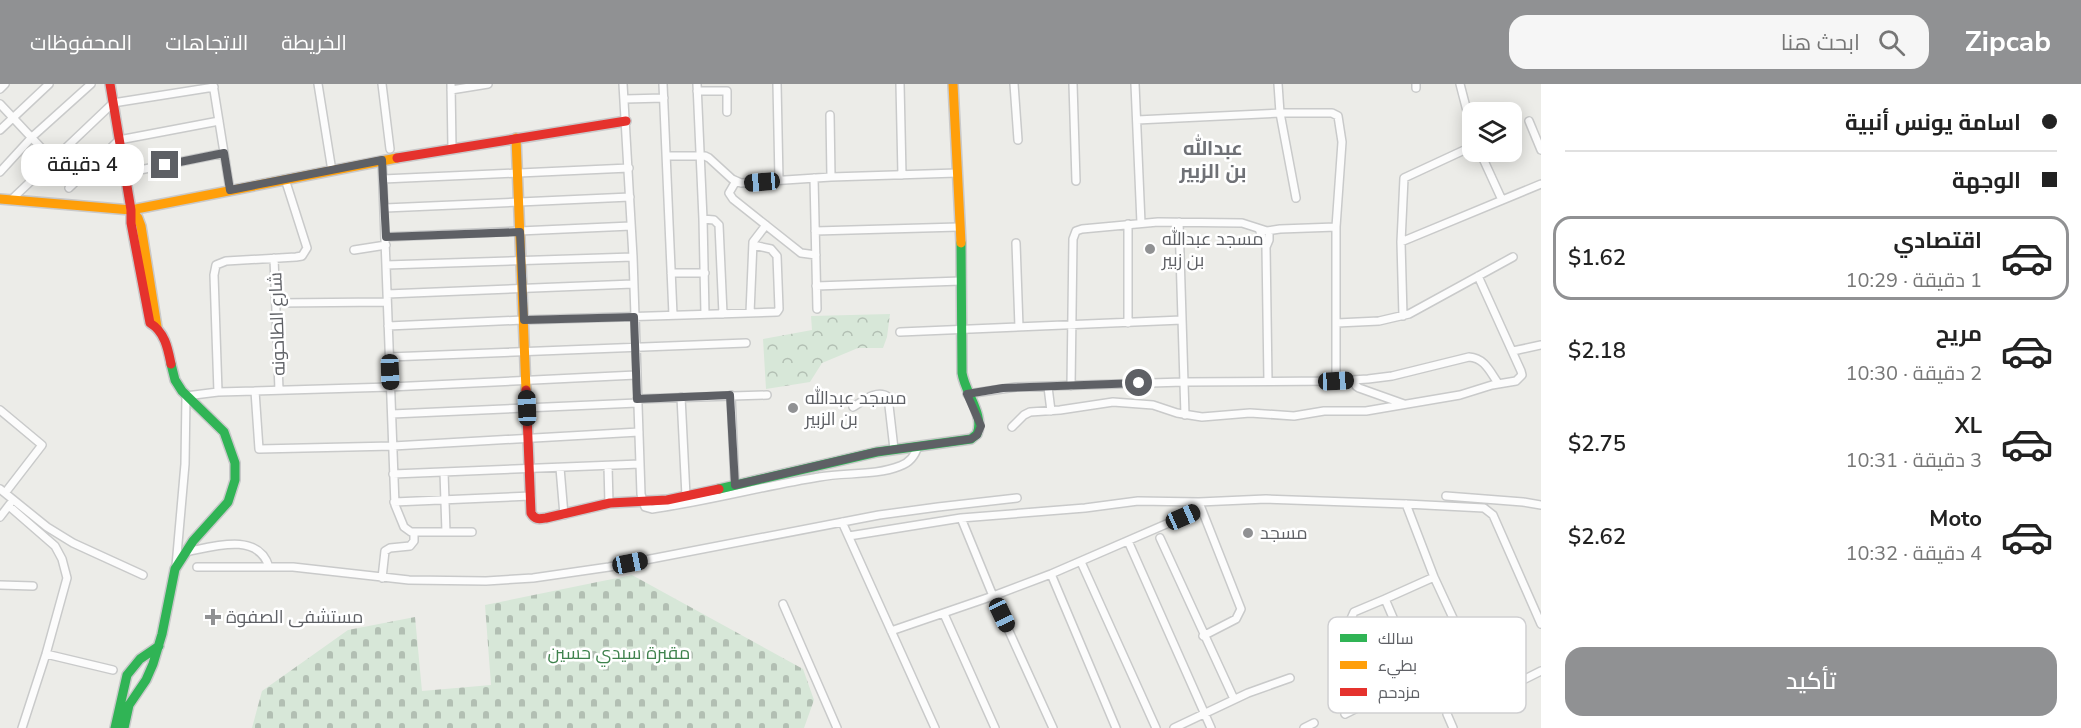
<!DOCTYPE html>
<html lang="ar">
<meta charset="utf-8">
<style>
:root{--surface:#fff;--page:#f6f6f6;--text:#222;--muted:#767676;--line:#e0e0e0;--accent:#909193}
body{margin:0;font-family:"Nunito Sans",Cairo,sans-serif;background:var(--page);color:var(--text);direction:rtl;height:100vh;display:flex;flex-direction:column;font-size:22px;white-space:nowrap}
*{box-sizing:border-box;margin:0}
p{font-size:20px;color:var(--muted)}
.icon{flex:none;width:33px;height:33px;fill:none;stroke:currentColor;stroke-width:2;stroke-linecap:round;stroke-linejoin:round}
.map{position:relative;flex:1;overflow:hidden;direction:ltr}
.sheet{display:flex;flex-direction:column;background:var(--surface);width:540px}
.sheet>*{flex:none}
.guide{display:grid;align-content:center;height:132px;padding:0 24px;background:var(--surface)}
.tools{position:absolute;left:1462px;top:18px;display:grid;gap:12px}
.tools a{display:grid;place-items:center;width:60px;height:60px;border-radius:12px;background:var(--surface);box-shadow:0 3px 15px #0003;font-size:30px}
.end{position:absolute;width:27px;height:27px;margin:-14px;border:8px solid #5e6065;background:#fff;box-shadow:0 0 0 3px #fff}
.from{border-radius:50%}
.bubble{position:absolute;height:42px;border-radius:18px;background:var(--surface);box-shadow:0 3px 15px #0003;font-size:20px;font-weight:600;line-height:42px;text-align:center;direction:rtl}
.car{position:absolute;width:18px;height:36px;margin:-18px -9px;border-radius:8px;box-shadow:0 0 4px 2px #0007;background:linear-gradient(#222 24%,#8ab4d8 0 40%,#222 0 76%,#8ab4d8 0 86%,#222 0)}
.guide b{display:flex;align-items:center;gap:21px;height:57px;font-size:22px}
.guide b+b{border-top:2px solid var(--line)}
.guide i{width:15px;height:15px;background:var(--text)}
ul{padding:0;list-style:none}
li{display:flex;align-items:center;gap:18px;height:84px;margin:0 12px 9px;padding:0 12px;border:3px solid transparent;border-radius:18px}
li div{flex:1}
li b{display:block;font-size:22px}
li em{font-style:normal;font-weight:600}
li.on{border-color:var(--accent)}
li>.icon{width:54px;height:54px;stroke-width:1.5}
.primary-button{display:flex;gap:12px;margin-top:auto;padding:12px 24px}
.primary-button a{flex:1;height:69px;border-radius:18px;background:var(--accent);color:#fff;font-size:24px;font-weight:600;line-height:69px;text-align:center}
header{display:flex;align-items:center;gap:36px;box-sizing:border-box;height:84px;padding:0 30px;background:var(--accent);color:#fff}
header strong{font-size:28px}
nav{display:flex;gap:33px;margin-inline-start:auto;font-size:21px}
.search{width:420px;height:54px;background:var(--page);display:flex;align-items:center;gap:15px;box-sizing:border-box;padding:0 21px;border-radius:18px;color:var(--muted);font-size:22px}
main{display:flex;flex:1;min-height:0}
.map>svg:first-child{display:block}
.cemetery{fill:url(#cemetery-stones)}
.park{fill:url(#park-crowns)}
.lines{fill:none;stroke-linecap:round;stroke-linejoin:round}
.street-casing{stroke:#c9caca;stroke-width:10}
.fast-casing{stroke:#c9c9ca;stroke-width:12}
.slow-casing{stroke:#c9c9ca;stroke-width:12}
.jam-casing{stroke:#c9c9ca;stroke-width:12}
.street{stroke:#fcfcfc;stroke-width:7}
.fast{stroke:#30b455;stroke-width:9}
.slow{stroke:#ff9f0a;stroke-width:9}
.jam{stroke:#e5322d;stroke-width:9}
.route{stroke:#5e6065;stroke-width:8}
.poi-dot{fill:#909193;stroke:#fff;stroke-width:2}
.labels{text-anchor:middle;stroke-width:5;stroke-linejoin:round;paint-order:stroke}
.poi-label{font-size:18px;fill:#5e6065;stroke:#fff;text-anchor:start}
.street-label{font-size:18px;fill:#5e6065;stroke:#fff}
.park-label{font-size:18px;fill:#3f824d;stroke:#fff}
.neighbourhood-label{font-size:20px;font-weight:bold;fill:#6f7176;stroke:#fff}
.key{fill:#fff;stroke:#cfcfd1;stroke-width:1.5}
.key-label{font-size:16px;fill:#5e6065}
</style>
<header>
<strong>Zipcab</strong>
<div class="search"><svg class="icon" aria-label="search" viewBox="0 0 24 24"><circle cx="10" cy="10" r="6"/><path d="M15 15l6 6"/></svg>ابحث هنا</div>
<nav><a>الخريطة</a><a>الاتجاهات</a><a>المحفوظات</a></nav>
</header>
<main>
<section class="sheet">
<div class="guide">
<b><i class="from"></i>اسامة يونس أنبية</b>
<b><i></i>الوجهة</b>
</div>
<ul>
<li class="on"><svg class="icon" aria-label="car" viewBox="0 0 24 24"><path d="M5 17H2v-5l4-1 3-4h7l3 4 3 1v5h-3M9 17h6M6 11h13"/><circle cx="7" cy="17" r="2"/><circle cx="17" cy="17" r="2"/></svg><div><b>اقتصادي</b><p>1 دقيقة · 10:29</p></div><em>$1.62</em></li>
<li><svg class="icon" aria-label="car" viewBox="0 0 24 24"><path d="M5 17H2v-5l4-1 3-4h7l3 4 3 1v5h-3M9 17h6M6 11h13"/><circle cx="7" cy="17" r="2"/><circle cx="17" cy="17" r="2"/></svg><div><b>مريح</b><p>2 دقيقة · 10:30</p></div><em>$2.18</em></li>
<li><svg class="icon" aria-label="car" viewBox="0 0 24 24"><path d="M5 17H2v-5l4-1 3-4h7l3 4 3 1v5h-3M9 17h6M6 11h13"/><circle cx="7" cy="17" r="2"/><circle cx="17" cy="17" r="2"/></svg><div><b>XL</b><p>3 دقيقة · 10:31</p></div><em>$2.75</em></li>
<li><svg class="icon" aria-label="car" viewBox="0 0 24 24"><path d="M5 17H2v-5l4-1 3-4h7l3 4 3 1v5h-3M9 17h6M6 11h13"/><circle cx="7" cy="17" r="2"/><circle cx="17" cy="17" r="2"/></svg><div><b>Moto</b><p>4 دقيقة · 10:32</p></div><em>$2.62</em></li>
</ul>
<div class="primary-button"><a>تأكيد</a></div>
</section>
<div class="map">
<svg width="1541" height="644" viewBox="0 0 1541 644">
<defs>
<pattern id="cemetery-stones" width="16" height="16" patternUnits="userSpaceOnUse" patternTransform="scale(1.5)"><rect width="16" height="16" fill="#d7e7d8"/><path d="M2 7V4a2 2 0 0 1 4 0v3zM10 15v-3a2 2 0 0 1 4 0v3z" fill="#b2bfb3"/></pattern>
<pattern id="park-crowns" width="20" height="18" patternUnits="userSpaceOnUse" patternTransform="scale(1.5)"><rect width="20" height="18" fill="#d7e7d8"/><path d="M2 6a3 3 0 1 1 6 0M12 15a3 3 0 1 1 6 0" fill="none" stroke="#b2bfb3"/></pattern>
</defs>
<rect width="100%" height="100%" fill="#ecece8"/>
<path class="cemetery" d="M632 491 803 585 814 616 804 644H252L262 607 348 546 415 533 422 607 491 601 485 521Z"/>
<path class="park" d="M890 230 887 253 883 264H858L822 279 810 298 766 305 763 255 812 246 811 232Z"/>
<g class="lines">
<g class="street-casing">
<path id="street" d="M213 0 230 106
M318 0 332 87
M382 0 390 65
M451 0 452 64
M623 0 633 173 641 410 645 423 652 425C708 417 763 402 819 393 845 388 875 392 900 382 909 379 915 372 918 362
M663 0 673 231
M697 0 703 135 705 230
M777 0 779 96
M900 0 902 91
M1014 0 1018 56
M1073 0 1076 97
M1135 0 1141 139
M1278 0 1280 29 1296 114
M1416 0V4
M1460 0 1473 50
M0 5 5 0
M451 6 488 0
M697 7H727V28
M625 15 664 14
M0 20 74 99
M830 31 831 93
M1137 36 1280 29H1332L1338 32 1342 58 1336 143V297
M1529 37 1541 66
M0 46 49 0
M1480 68 1502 116
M667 72H705L709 74 732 95 741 99 831 93 957 89
M382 76 395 421 404 443 411 448H472
M0 88 32 53 91 0
M125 89 224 69
M814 94 817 225
M383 95 629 84
M736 97 729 109 733 115 801 169 816 171
M69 104 119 56 219 37
M11 116 113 19 214 3
M385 124 630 113
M703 135 714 136 719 141 723 230
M1179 138 1185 331
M1259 145 1266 163
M815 147 959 143
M386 153 631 142
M1401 158 1541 100
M1016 159 1019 243
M354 166 386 161
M274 174 279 306
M386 181 633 173
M671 189H705
M816 202 961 197
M387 210 633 200
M276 219 387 218
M750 229 753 158 766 141
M1403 232 1401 158 1404 94 1473 62
M1128 239V140
M1337 239 1379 237 1409 230 1513 173
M388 242 523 236 777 228 779 225 777 172 771 165 753 161
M900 248 1182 236
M1513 267 1541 261
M389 273 746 259
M1355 296 1356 302 1359 304 1404 320
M1268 297 1266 163 1269 156V147
M1071 302 1073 155 1076 147 1082 145 1158 138 1242 139 1267 147 1280 145 1336 143
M1048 303 1051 327
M255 307 259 365 393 362 639 348
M218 308 214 191 216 181 226 177 296 173 302 172 307 164 285 95
M967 310 1016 303 1184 298 1336 297 1368 295 1392 292 1469 273C1485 274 1490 288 1498 299
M731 311 735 401
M681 313 686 412
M637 315 767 311
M853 323C863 317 877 305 888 313L894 365
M0 326 42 361 5 409
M392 330 637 319
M1012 343 1024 331 1030 328 1060 326 1113 318 1153 321 1177 329 1202 333 1250 329 1294 332 1324 327H1366L1460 311 1492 301 1516 297 1522 291 1521 287 1478 192
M608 382 609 420
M560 384 564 431
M444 388 446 448
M393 390 640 380
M0 405 47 443 73 459 143 491
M1446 412 1523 418 1541 421
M394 418 531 412
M1406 420 1434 493 1484 601
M1200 421 1241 525 1236 535 1203 552
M9 422 55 462 62 475 67 494 46 570 22 644
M0 433 10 420
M961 434 993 512 1053 644
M842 438 935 644
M849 452 961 434 1085 424 1138 417 1199 418 1266 415 1406 420 1484 424 1493 431 1541 540
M1160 454 1234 615
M1128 457 1211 644
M185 468C212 463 258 447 269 483
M1081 478 1156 644
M176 482 185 380 186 312 218 308 390 303 636 291
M197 483H293L409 496 486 497 533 494 609 483 879 431 938 423 1017 414
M1051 490 1116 644
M382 494 385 467 390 464 410 462 414 457V449
M0 501 33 502
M1385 515 1421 599C1413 613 1390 617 1380 604L1350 537 1354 528Z
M1385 515 1434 493
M783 520 837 644
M944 530 995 644
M891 547 993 512 1051 490 1201 425
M46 570 113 586
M1521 597 1541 587
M1345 630 1385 610
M1447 630 1453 644
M1174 644 1248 609 1290 594
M1304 644 1314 639"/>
</g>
<g class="fast-casing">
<path id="fast" d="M719 405 877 368 971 355 977 350C985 331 965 309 962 289L961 159
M115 644 127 591 140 575 159 562
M124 644 129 621 146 596 153 580 162 550 175 485 193 457 228 418 235 396V379L224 348 182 307 175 296 171 280"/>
</g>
<g class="slow-casing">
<path id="slow" d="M953 0 961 159
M516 54 526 306
M0 115 131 126 397 74
M131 126 138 134 141 142 157 243"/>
</g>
<g class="jam-casing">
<path id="jam" d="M110 0 131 126V139L150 239C165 248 168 265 171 280
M397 74 626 37
M526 306 531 429C535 436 539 435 546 434L610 419 667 416 719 405"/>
</g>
<use href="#street" class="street"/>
<use href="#fast" class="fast"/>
<use href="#slow" class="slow"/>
<use href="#jam" class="jam"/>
</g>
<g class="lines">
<path class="route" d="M165 81 224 69 230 106 382 76 386 153 520 148 524 236 634 233 637 315 730 311 735 401 876 368 971 355 977 351 981 342 967 310 1003 304 1139 299"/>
</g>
<g class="poi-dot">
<circle cx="1150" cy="165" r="6"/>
<circle cx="793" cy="324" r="6"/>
<circle cx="1248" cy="449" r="6"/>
<path d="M210 524h6v6h6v6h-6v6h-6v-6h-6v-6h6z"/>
</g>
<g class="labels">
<g class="poi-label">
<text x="1162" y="161">مسجد عبدالله<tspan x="1162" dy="21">بن زبير</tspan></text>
<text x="805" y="320">مسجد عبدالله<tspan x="805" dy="21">بن الزبير</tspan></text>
<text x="1260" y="455">مسجد</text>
<text x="226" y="539">مستشفى الصفوة</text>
</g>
<g class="street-label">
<text transform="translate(277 240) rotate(-92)" y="6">شارع الطاحونه</text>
</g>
<g class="park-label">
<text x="619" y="575">مقبرة سيدي حسين</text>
</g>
<g class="neighbourhood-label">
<text x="1213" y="71">عبدالله<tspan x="1213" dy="23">بن الزبير</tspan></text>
</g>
</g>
<rect x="1328" y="533" width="198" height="96" rx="9" class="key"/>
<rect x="1340" y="550" width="27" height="8" fill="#30b455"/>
<rect x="1340" y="577" width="27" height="8" fill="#ff9f0a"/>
<rect x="1340" y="604" width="27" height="8" fill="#e5322d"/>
<g class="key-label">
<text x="1378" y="560">سالك</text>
<text x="1378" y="587">بطيء</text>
<text x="1378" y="614">مزدحم</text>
</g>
</svg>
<div class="tools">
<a><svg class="icon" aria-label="layers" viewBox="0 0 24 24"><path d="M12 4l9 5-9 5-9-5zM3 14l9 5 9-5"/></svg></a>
</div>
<i class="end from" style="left:1139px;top:299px"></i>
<i class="end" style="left:165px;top:81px"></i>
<div class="bubble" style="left:21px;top:60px;width:123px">4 دقيقة</div>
<i class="car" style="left:762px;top:98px;rotate:265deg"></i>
<i class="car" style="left:390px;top:288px;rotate:178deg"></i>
<i class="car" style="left:1336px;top:297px;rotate:87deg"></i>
<i class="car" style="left:527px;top:324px;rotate:358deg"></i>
<i class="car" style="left:1183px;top:433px;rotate:66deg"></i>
<i class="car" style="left:630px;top:479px;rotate:79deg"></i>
<i class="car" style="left:1002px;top:531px;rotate:155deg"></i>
</div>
</main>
